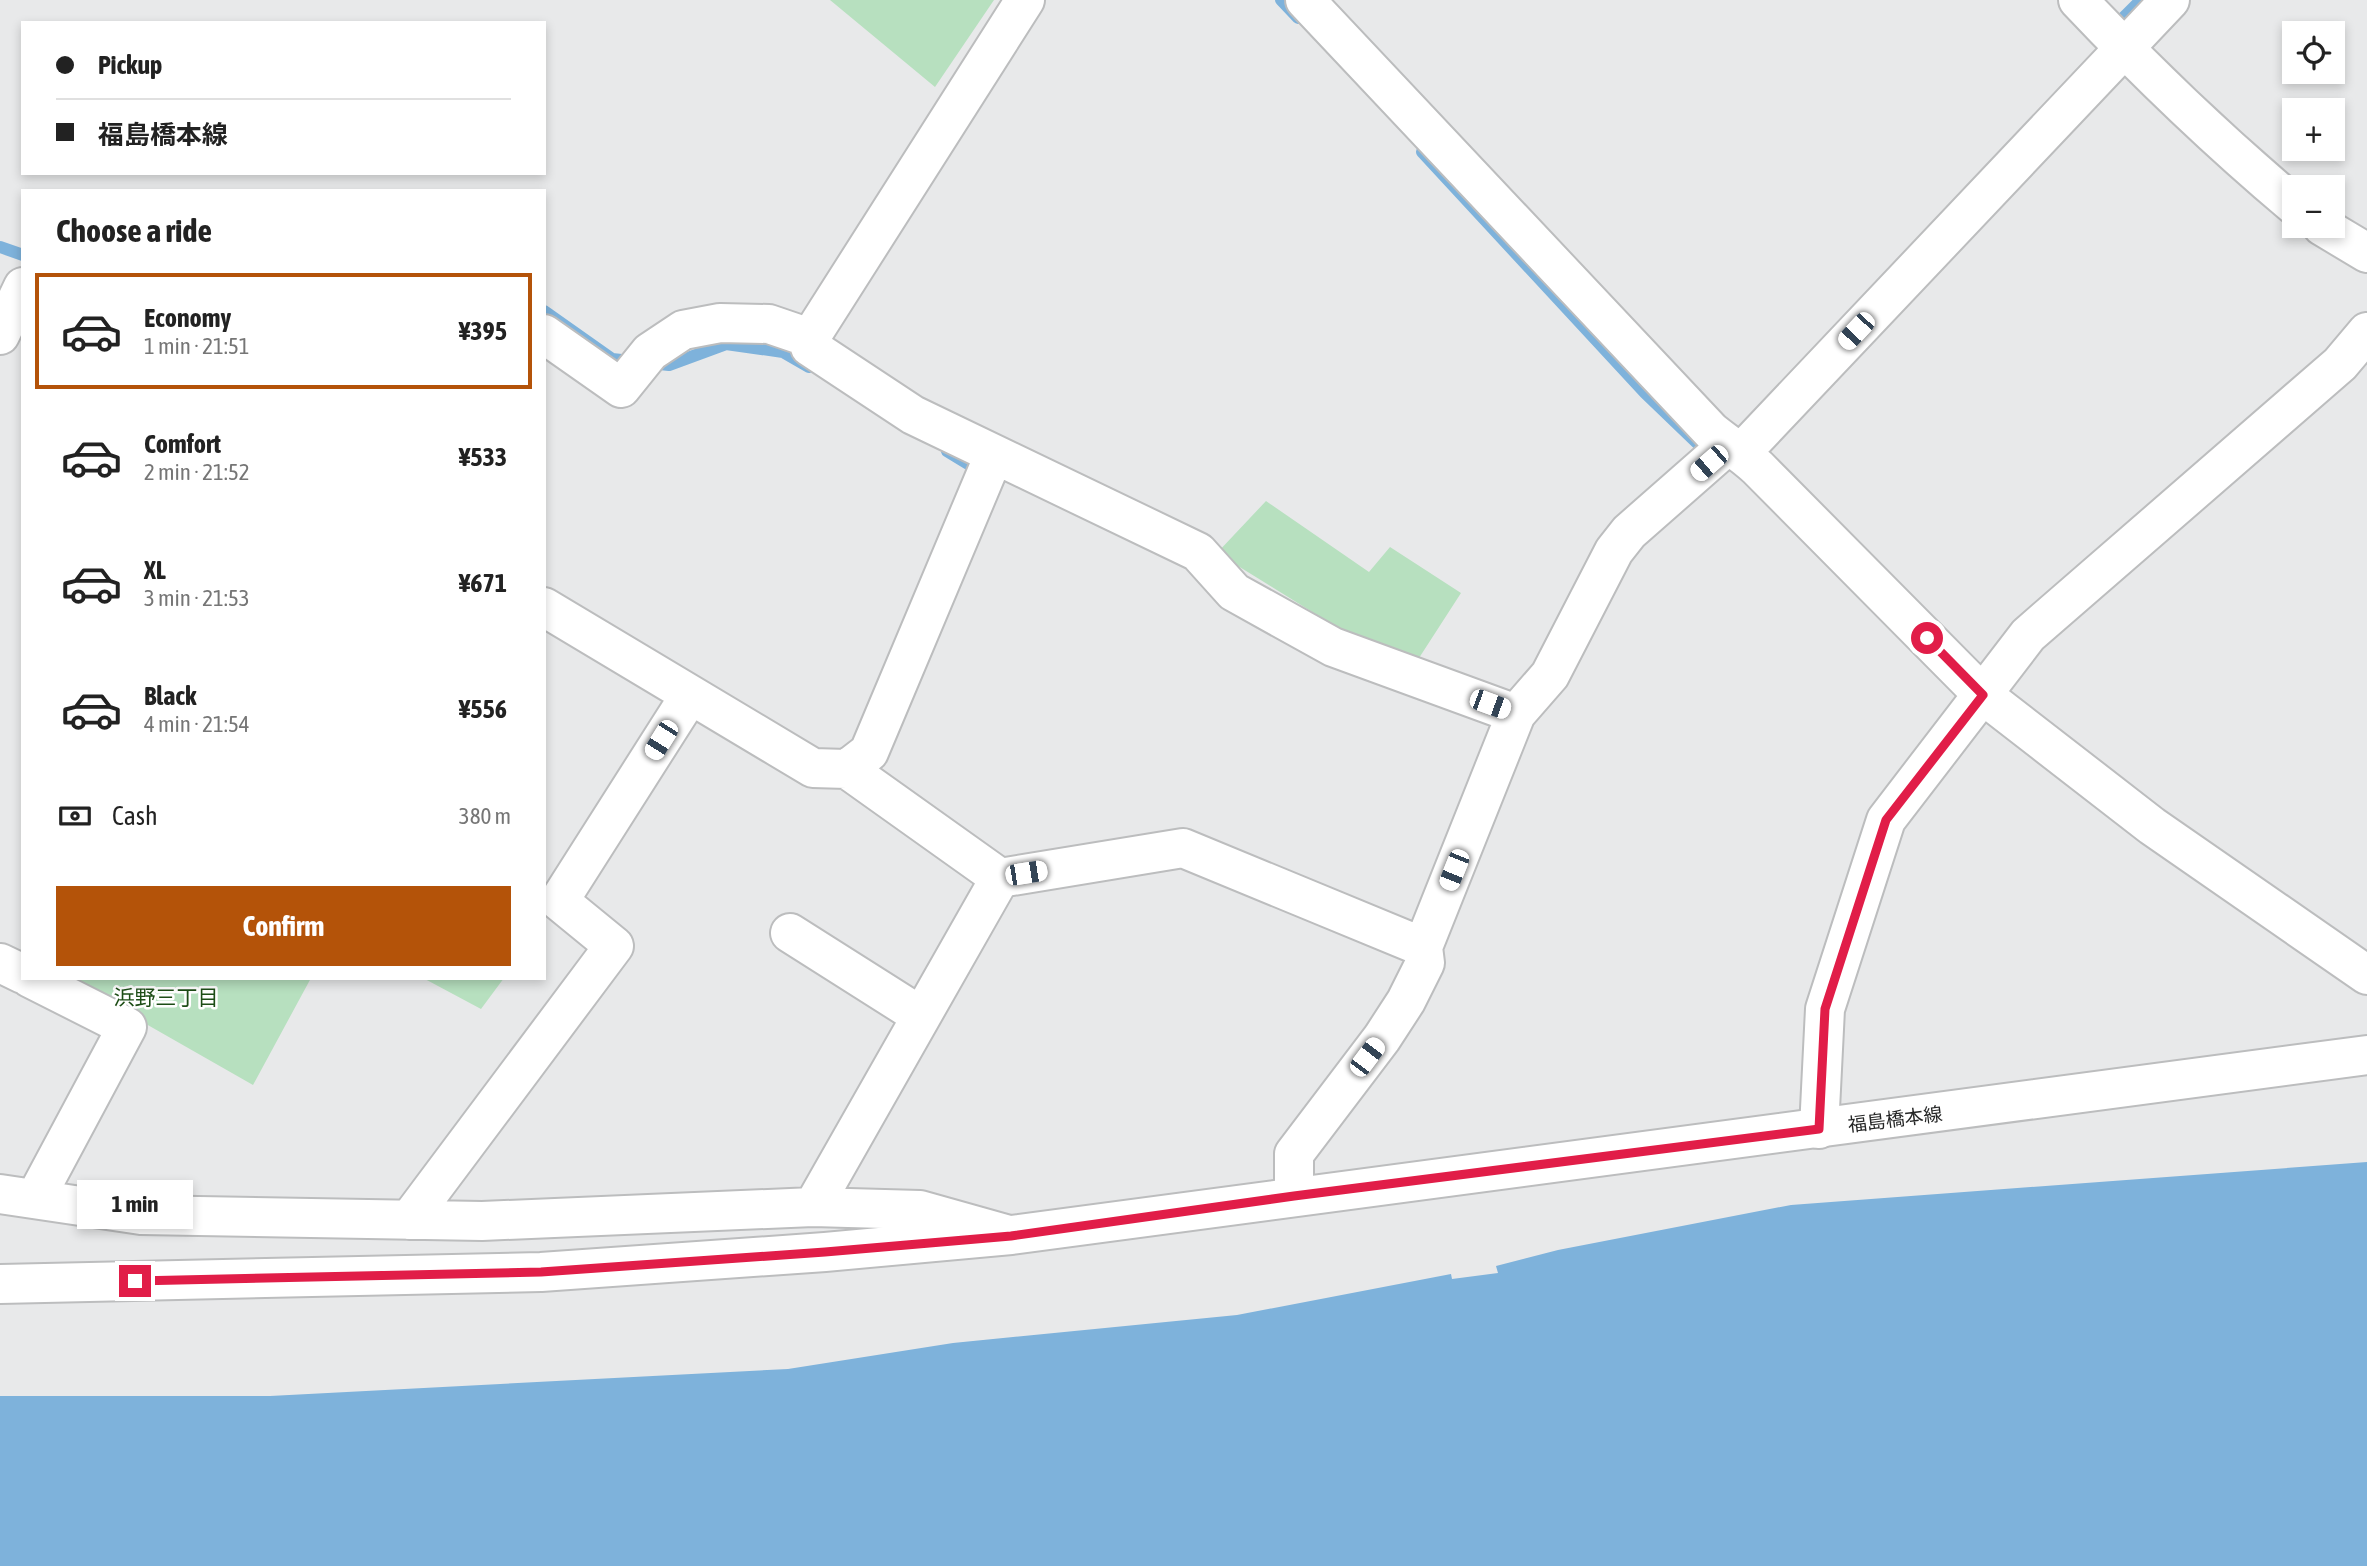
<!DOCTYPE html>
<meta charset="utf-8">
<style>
:root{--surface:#fff;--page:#f6f6f6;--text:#222;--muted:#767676;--line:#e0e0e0;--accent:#b45309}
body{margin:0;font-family:"Asap Condensed","Noto Sans JP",sans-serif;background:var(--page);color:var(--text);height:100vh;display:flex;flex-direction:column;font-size:26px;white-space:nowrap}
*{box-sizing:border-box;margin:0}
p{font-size:23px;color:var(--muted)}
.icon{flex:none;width:38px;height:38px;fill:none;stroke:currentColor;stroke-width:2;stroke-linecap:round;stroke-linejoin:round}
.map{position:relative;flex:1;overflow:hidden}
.panel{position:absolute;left:21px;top:189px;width:525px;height:791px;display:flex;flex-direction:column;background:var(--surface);border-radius:0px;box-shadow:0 4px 10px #0003}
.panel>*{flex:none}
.top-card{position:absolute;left:21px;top:21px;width:525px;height:154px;border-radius:0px;box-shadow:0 4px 10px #0003;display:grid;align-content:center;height:154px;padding:0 35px;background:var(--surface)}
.buttons{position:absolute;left:2282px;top:21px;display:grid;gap:14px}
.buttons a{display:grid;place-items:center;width:63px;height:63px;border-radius:0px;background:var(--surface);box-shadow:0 4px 10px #0003;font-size:35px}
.end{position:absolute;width:32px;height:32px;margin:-16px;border:9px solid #e11d48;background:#fff;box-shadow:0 0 0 4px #fff}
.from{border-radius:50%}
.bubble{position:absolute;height:49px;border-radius:0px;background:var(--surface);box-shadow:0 4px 10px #0003;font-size:23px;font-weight:700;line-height:49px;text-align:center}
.car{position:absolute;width:21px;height:42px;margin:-21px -10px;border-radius:9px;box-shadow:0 0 5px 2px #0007;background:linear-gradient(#fff 24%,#345 0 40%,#fff 0 76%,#345 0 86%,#fff 0)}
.top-card b{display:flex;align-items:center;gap:24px;height:66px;font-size:26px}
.top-card b+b{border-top:2px solid var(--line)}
.top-card i{width:18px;height:18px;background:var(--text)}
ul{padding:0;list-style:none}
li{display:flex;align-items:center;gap:21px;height:116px;margin:0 14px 10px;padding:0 21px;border:4px solid transparent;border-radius:0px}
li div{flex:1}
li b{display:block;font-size:26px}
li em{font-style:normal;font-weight:700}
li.active{border-color:var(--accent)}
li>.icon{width:63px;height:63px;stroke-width:1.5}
h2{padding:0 35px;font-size:32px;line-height:84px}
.pay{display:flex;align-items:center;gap:18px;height:77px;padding:0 35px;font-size:26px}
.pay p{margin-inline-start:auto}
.button{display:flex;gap:14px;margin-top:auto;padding:14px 35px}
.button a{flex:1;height:80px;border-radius:0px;background:var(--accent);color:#fff;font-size:28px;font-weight:700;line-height:80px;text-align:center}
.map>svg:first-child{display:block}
.green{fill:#b7e0bf}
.water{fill:#7eb2db}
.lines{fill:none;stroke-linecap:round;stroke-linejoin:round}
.stream{stroke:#7eb2db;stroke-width:12}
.street-casing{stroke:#bcbdbe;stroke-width:42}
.secondary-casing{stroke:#bcbdbe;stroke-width:42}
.street{stroke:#fff;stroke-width:38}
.secondary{stroke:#fff;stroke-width:38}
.route{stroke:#e11d48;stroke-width:9}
.labels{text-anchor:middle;stroke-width:5;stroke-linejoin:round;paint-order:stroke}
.street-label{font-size:19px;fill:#252626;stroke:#fff}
.neighbourhood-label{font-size:21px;fill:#1d4d16;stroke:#fff}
</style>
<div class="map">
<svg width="2367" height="1566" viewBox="0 0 2367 1566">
<rect width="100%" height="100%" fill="#e8e9ea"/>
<path class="green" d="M830 0H994L935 87Z
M1266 501 1369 572 1390 547 1461 593 1419 658 1338 628 1217 553Z
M56 978H311L253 1085 139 1020Z
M423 978H504L481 1009Z"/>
<path class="water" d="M2367 1162V1566H0V1396H270L788 1369 953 1343 1237 1315 1451 1274 1452 1279 1498 1273 1496 1266 1558 1250 1791 1205Z"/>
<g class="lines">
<path class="stream" d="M1281 0 1298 18
M2114 32 2123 18 2141 0
M1422 152 1645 393 1698 444
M0 247 23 255
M544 311 612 359 669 365 726 344 783 352 788 344
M783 352 809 367
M947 451 970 465 985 467"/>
<g class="street-casing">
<path id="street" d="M1305 0 1711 431C1727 444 1743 454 1758 468L1983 695 2152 826 2367 975
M2078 0C2146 72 2218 141 2294 205
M2322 226 2367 253
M544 334 621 388 650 352 683 330 720 323 769 324 810 338V347L913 415 1198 552 1234 592 1333 647 1516 714
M0 335 23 287
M810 338 1025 0
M1742 452 2170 0
M544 607 813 768 847 769 869 752 994 455
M847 769 1000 878 1183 848 1423 947
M790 933 921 1016
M0 963 23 974
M30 978 127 1027 35 1199
M1819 1129 1825 1009 1886 820 2028 635 2340 364 2367 332
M0 1194 141 1215 482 1221 813 1207 920 1210 1009 1235
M1294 1196V1154L1382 1038 1406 1001 1425 963 1423 947 1516 714 1550 675 1614 551 1629 532 1728 445
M813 1207 1000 878
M409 1220 614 946 559 901 690 695"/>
</g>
<g class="secondary-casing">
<path id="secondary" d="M0 1284 541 1272 825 1252 1011 1235 2367 1055"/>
</g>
<use href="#street" class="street"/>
<use href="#secondary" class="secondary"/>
</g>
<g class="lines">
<path class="route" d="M135 1281 541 1272 825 1252 1011 1236 1294 1196 1819 1129 1825 1009 1886 820 1983 695 1927 638"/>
</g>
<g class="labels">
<g class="street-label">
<text transform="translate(1895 1119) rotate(-7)" y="7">福島橋本線</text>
</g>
<g class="neighbourhood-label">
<text x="166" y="1005">浜野三丁目</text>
</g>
</g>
</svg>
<div class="buttons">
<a><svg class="icon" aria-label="locate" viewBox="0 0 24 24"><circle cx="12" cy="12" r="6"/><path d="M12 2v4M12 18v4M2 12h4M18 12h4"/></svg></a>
<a>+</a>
<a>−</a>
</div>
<i class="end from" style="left:1927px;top:638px"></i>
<i class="end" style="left:135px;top:1281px"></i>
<div class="bubble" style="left:77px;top:1180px;width:116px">1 min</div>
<i class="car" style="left:1856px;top:331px;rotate:223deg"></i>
<i class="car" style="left:1709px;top:463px;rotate:229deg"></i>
<i class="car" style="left:1490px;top:704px;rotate:110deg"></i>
<i class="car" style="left:661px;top:740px;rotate:212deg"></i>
<i class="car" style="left:1454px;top:870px;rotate:202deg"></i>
<i class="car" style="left:1026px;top:873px;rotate:81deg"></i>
<i class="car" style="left:1367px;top:1057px;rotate:37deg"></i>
<div class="top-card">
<b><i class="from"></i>Pickup</b>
<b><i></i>福島橋本線</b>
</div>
<section class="panel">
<h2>Choose a ride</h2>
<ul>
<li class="active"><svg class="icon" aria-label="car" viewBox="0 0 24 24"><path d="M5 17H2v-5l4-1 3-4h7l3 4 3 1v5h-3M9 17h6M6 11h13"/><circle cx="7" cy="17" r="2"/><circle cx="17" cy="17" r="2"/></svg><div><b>Economy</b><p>1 min · 21:51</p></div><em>¥395</em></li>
<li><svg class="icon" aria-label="car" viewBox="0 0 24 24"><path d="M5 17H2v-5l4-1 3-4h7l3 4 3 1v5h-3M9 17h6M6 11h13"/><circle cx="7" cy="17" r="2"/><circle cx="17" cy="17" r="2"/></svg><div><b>Comfort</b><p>2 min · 21:52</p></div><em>¥533</em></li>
<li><svg class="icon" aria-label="car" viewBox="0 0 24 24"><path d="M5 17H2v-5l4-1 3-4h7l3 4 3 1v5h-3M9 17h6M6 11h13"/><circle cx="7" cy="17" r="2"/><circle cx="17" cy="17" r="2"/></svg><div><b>XL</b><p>3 min · 21:53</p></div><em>¥671</em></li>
<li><svg class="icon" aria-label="car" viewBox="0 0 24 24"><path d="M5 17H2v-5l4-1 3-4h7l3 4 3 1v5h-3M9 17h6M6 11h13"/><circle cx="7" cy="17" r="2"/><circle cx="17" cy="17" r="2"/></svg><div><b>Black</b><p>4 min · 21:54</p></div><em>¥556</em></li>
</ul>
<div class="pay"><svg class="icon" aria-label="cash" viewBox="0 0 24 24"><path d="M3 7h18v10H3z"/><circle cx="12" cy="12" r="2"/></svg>Cash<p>380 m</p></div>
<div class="button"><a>Confirm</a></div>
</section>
</div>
